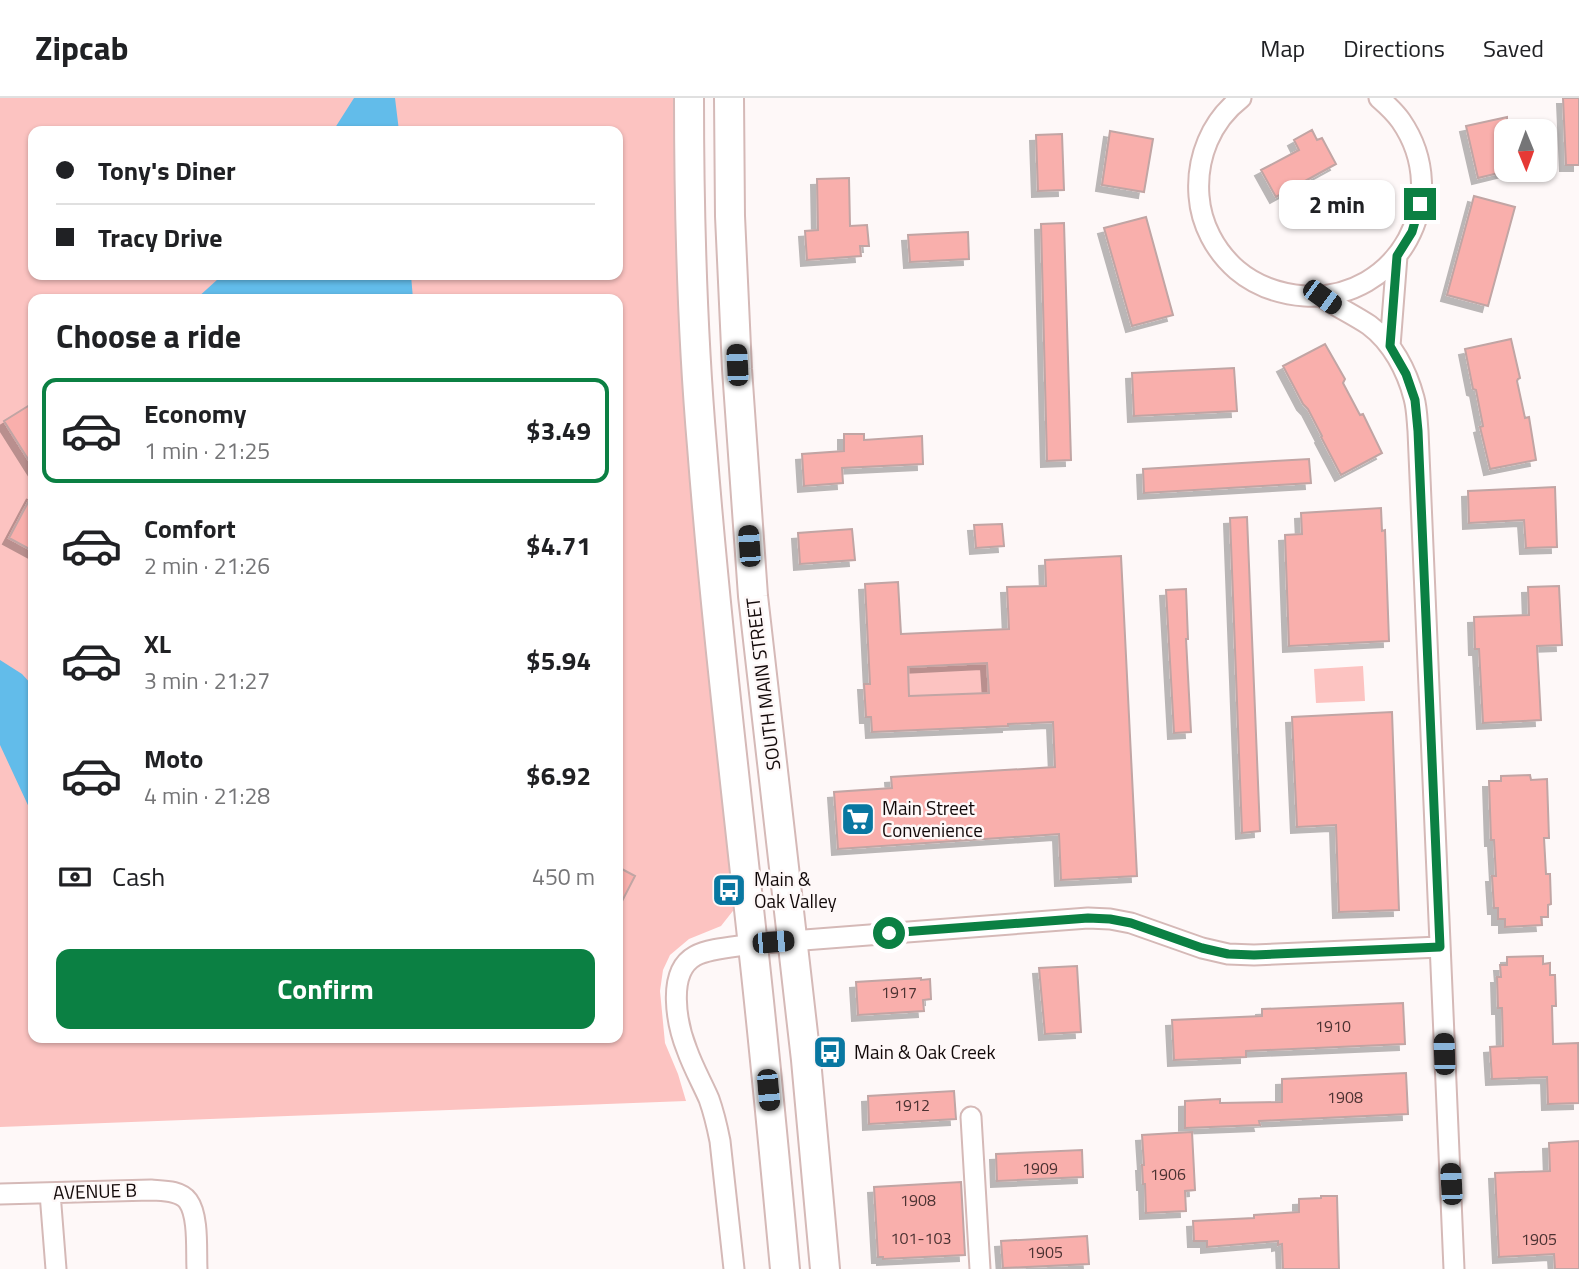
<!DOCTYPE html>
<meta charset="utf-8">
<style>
:root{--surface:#fff;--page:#f2f2f2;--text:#202124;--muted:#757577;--line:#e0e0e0;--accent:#0b8043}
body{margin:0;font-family:"Titillium Web",sans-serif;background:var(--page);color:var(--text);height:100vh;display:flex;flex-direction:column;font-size:26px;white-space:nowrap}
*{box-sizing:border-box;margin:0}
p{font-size:23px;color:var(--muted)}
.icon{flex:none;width:38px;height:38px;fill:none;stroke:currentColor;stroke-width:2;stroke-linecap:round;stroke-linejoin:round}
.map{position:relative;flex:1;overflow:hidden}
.panel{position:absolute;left:28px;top:196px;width:595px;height:749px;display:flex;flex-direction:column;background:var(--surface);border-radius:14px;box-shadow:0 2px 5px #0004}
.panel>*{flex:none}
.top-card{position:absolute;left:28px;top:28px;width:595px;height:154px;border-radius:14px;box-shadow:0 2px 5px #0004;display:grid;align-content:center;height:154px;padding:0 28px;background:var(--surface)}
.needle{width:46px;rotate:179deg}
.controls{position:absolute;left:1494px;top:21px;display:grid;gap:14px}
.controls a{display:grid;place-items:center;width:63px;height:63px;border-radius:14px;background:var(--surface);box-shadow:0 2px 5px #0004;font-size:35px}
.end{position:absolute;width:32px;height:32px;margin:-16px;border:9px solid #0b8043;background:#fff;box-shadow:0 0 0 4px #fff}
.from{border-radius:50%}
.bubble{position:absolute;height:49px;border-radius:14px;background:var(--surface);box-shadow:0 2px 5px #0004;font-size:23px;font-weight:700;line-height:49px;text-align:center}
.car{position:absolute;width:21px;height:42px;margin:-21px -10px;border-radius:9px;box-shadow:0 0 5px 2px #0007;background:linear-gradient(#222 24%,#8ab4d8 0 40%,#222 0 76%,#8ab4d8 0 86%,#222 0)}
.top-card b{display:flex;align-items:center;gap:24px;height:66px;font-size:26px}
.top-card b+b{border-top:2px solid var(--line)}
.top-card i{width:18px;height:18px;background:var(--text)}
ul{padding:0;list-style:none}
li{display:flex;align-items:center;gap:21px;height:105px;margin:0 14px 10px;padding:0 14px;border:4px solid transparent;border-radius:14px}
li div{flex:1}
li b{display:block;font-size:26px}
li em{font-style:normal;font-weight:700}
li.current{border-color:var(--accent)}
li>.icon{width:63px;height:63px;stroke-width:1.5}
h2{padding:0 28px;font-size:32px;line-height:84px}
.pay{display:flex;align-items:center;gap:18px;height:77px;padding:0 28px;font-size:26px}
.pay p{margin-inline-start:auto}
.action{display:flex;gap:14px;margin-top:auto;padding:14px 28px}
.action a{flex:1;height:80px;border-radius:14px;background:var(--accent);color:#fff;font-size:28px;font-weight:700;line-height:80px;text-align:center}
header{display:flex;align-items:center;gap:42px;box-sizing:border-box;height:98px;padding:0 35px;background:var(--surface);border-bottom:2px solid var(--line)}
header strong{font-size:33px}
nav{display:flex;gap:38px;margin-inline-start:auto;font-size:24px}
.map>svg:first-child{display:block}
.green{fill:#fcc3c1;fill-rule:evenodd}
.water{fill:#62bcea}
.building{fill:#f9afac;stroke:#c1a5a4;stroke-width:2;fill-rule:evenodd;filter:url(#shadow)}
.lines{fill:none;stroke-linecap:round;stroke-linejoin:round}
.minor-casing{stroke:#d5b9b7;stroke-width:23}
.highway-casing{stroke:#d5b9b7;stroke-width:32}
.minor{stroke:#fff;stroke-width:19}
.highway{stroke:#fff;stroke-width:28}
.route{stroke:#0b8043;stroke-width:9}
.labels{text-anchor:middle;stroke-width:5;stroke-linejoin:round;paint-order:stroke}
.number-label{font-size:16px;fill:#4c3232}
.street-label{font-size:19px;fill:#120909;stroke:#fef8f8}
.poi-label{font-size:19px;fill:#120909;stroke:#fef8f8;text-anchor:start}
</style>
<header>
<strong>Zipcab</strong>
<nav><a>Map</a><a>Directions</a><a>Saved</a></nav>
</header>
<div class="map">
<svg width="1579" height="1171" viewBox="0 0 1579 1171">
<defs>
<filter id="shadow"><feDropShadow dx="-6" dy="6" stdDeviation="0" flood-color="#0004"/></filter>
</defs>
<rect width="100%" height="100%" fill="#fef8f8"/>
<path class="green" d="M0 0H675L682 270 686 338 736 809 721 828 689 841 670 857 663 872 660 893 665 945 678 976 686 1003 0 1029ZM33 33H618V177H33ZM33 201H618V940H33Z
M987 565 989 595 909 598 908 569Z
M1363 568 1365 603 1316 605 1314 571Z"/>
<path class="water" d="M354 0H395L399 33H333Z
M227 177H411L413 201H196L218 181Z
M0 562 22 576 33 588V718L0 647Z"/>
<path class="building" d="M1563 0H1579V67H1566Z
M1507 19V73L1478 80 1466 28Z
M1312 32 1317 42 1322 40 1336 66 1276 99 1261 72 1299 52 1294 42Z
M1110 33 1153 41 1144 94 1102 87Z
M1062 36 1064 92 1038 93 1036 37Z
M849 80 850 128 867 127 869 148H860L861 158 807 162 805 133 818 132 817 81Z
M1474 98 1515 109 1488 208 1447 197Z
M1146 119 1173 217 1132 228 1104 130Z
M1064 125 1071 362 1047 363 1041 126Z
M968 134 969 161 910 164 908 137Z
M1511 241 1520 280 1518 281 1517 283 1525 320 1529 319 1536 362 1490 371 1480 329 1483 328 1476 292 1473 291 1465 251Z
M1325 246 1345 281 1343 285 1360 317 1363 316 1382 355 1341 377 1321 339 1322 338 1308 311 1303 306 1283 268Z
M1234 270 1237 313 1134 318 1132 275Z
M33 305V369L4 323Z
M844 336H864V342L922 338 923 366 842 370 843 385 804 388 802 356 844 353Z
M1309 361 1311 385 1144 395 1143 371Z
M1555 389 1557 449 1526 450 1524 422 1469 425 1468 393Z
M33 395V453L9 440Z
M1381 410 1382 433 1385 432 1389 543 1289 548 1285 437 1302 436 1301 415Z
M1247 419 1260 733 1242 735 1230 420Z
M1002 426 1004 448 976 450 974 427Z
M852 431 855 462 800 466 798 435Z
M1121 458 1137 778 1061 782 1059 736 838 751 834 694 892 690 891 679 1055 669 1053 624 1008 626V628L872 634 871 619H866L864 586H870L865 486 898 484 901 536 1009 531 1007 489 1046 488 1045 462ZM987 565 989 595 909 598 908 569Z
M1559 488 1562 547 1537 548 1541 622 1483 625 1479 551H1475L1474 519 1529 517 1528 489Z
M1186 491 1188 541H1186L1191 634 1174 635 1166 492Z
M1392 614 1399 812 1339 814 1336 727 1297 729 1292 619Z
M1530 677 1531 682 1547 681 1549 740H1544L1546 776H1550L1551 806 1548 807V819H1541L1542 827 1505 829V821H1498V810H1494L1492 778H1496L1494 742H1491L1489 683H1501V678Z
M618 769 635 778 618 811Z
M1543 858V866L1550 865V877H1555L1556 908H1552L1553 946 1578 945 1579 1005 1548 1006 1547 979 1492 981 1490 949 1503 948 1502 910H1498L1497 879H1501L1500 867H1507V859Z
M1077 868 1081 934 1045 936 1039 870Z
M921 880V882L930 881 931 901 923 902 924 913 858 917 856 884Z
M1403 905 1405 946 1246 953V959L1174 962 1172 922 1262 918V911Z
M1406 975 1408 1016 1259 1023 1260 1027 1185 1030V1003L1220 1001V1005L1282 1004V981Z
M954 993 956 1021 869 1026 868 998Z
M1192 1034 1195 1092 1185 1093 1186 1113 1146 1115 1145 1086H1143L1142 1067H1144L1142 1037Z
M1579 1043V1171H1555L1554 1156 1499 1159 1495 1075 1550 1073 1549 1045Z
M1082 1052 1083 1079 997 1083 996 1056Z
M961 1084 965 1157 883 1161V1159H878L874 1089Z
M1321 1098H1337L1339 1171H1283L1282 1146 1278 1147V1143L1207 1149V1143H1194L1193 1123 1254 1120V1117L1299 1114V1101L1321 1100Z
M1087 1138 1089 1166 1003 1170 1001 1143Z"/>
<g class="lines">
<g class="minor-casing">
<path id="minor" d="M1241 0C1211 23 1196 60 1199 98 1201 126 1215 153 1237 172 1257 189 1279 196 1305 198 1398 203 1454 100 1401 23 1395 14 1387 7 1379 0
M1322 199C1337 209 1354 217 1369 227 1392 244 1407 273 1414 300 1417 311 1417 322 1418 333L1454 1171
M1390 248 1397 158
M971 1019 980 1171
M50 1095 56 1171
M0 1096 151 1092C162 1093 180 1092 188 1103 199 1118 196 1153 197 1171
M734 1171 720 1043C717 1028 714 1015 709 1001 702 985 693 969 687 952 677 927 666 874 695 858 710 850 736 849 753 846L1088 820 1110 821 1131 825 1202 850 1228 856 1254 857 1440 849"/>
</g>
<g class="highway-casing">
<path id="highway" d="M689 0C689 116 692 232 702 348 715 515 735 681 753 848 765 955 775 1063 785 1171
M729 0 730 118 737 271 753 498 806 962 825 1171"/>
</g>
<use href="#minor" class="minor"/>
<use href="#highway" class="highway"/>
</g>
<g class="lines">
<path class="route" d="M889 835 1088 820 1110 821 1131 825 1202 850 1228 856 1254 857 1440 849 1418 333 1415 302 1406 276 1390 248 1397 158 1412 134 1420 106"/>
</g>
<defs>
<g id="supermarket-square" transform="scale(1.75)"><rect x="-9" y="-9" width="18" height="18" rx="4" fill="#0977a1" stroke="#fef8f8"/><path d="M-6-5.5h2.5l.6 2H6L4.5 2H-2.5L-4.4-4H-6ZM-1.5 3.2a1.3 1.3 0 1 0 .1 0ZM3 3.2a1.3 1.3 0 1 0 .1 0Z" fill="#fff"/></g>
<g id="bus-square" transform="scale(1.75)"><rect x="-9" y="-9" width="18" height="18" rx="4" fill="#0977a1" stroke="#fef8f8"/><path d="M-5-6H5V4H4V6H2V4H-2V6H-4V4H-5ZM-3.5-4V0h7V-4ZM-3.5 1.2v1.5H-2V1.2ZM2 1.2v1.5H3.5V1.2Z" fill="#fff"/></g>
</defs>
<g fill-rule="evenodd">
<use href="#supermarket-square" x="858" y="721"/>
<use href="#bus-square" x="729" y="792"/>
<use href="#bus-square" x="830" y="954"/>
</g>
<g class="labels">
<g class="number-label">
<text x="899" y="900">1917</text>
<text x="1333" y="934">1910</text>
<text x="1345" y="1005">1908</text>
<text x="912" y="1013">1912</text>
<text x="1040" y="1076">1909</text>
<text x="1168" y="1082">1906</text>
<text x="918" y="1108">1908</text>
<text x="921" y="1146">101-103</text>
<text x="1539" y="1147">1905</text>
<text x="1045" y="1160">1905</text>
</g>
<g class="street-label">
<text transform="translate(763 586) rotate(-97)" y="7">SOUTH MAIN STREET</text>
<text transform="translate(95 1093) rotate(-2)" y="7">AVENUE B</text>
</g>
<g class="poi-label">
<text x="882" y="717">Main Street<tspan x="882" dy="22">Convenience</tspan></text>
<text x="754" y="788">Main &amp;<tspan x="754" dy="22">Oak Valley</tspan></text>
<text x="854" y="961">Main &amp; Oak Creek</text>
</g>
</g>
</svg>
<div class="controls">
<a><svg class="needle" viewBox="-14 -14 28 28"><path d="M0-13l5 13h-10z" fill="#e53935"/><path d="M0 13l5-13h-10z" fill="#757577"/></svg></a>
</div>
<i class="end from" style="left:889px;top:835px"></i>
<i class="end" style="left:1420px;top:106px"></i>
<div class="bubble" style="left:1279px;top:82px;width:116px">2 min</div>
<i class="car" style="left:1322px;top:199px;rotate:126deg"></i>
<i class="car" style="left:737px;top:267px;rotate:357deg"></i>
<i class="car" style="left:749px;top:448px;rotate:356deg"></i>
<i class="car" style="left:773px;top:844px;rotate:85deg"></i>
<i class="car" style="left:1444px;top:956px;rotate:358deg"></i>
<i class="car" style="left:768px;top:992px;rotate:175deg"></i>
<i class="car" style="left:1451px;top:1086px;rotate:357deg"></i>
<div class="top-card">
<b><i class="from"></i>Tony's Diner</b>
<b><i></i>Tracy Drive</b>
</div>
<section class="panel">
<h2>Choose a ride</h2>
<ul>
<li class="current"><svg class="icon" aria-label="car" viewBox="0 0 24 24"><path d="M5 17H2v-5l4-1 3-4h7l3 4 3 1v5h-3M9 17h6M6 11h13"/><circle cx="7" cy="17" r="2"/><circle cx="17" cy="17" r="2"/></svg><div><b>Economy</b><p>1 min · 21:25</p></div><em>$3.49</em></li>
<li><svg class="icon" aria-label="car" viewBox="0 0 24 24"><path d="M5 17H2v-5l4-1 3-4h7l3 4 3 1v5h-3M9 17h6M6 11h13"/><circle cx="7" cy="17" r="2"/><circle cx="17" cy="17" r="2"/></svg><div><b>Comfort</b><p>2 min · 21:26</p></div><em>$4.71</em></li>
<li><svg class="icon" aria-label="car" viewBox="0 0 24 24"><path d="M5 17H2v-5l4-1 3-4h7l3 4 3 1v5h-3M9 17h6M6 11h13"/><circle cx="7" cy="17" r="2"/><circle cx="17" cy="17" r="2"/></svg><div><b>XL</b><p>3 min · 21:27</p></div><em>$5.94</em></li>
<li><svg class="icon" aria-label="car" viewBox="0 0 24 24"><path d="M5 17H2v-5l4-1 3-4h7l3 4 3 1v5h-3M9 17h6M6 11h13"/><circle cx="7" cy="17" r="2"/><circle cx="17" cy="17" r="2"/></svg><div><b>Moto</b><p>4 min · 21:28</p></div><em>$6.92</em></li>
</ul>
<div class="pay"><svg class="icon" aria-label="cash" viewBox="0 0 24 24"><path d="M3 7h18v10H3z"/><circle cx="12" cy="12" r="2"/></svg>Cash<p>450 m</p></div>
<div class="action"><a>Confirm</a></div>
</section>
</div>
